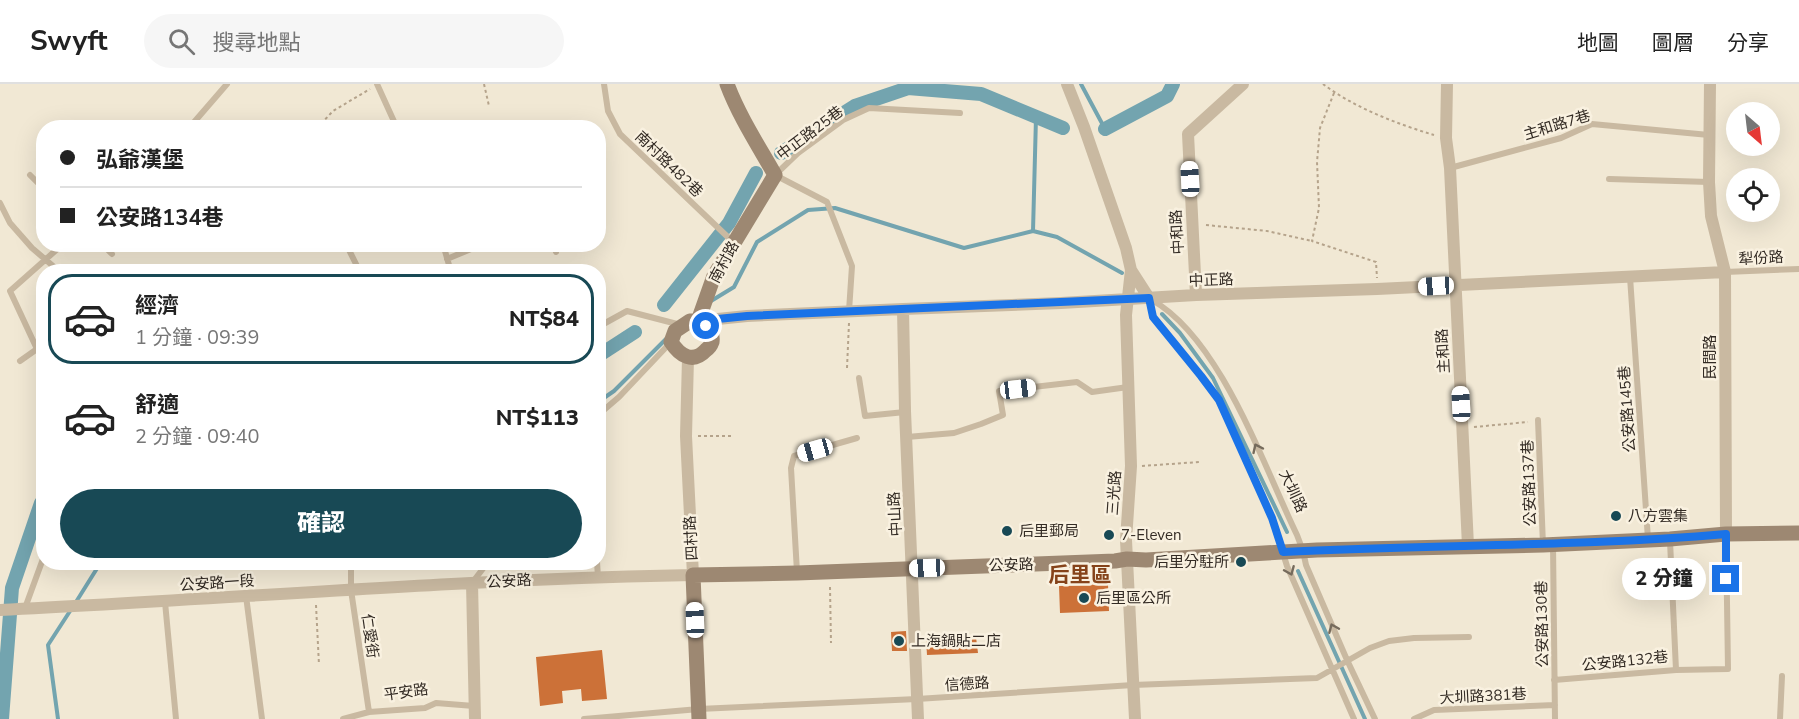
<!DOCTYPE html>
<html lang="zh-TW">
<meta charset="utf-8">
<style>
:root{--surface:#fff;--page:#f6f6f6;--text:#222;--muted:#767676;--line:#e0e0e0;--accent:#184955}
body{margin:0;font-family:"Nunito Sans","Noto Sans TC",sans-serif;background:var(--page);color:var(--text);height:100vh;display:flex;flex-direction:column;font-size:22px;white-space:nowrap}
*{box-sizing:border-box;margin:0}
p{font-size:20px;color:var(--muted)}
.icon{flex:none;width:33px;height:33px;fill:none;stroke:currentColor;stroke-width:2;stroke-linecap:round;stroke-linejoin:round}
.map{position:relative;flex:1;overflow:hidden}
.details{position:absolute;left:36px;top:180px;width:570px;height:306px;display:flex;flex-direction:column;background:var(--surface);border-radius:24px;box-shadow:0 6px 24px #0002}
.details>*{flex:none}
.banner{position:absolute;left:36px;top:36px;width:570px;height:132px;border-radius:24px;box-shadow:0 6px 24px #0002;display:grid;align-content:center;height:132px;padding:0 24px;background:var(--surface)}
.needle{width:39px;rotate:152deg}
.buttons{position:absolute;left:1726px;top:18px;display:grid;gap:12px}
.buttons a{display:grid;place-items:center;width:54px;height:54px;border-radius:50%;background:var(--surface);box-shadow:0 6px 24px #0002;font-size:30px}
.end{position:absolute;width:27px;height:27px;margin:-14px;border:8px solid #1a73e8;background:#fff;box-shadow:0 0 0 3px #fff}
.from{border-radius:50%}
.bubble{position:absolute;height:42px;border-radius:21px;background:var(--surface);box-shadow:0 6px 24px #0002;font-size:20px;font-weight:800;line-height:42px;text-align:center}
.car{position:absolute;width:18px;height:36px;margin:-18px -9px;border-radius:8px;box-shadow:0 0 4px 2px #0007;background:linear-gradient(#fff 24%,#345 0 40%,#fff 0 76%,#345 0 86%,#fff 0)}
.banner b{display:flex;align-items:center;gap:21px;height:57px;font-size:22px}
.banner b+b{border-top:2px solid var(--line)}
.banner i{width:15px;height:15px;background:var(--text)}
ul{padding:10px 0 0;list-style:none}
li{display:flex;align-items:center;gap:18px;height:90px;margin:0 12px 9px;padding:0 12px;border:3px solid transparent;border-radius:24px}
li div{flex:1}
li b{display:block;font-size:22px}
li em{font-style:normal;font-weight:800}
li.on{border-color:var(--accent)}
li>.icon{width:54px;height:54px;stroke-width:1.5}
.action{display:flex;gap:12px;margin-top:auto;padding:12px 24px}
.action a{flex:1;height:69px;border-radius:36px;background:var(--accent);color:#fff;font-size:24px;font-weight:800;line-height:69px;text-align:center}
header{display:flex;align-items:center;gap:36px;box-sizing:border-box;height:84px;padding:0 30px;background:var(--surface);border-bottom:2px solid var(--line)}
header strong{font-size:28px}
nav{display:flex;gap:33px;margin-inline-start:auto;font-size:21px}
.search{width:420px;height:54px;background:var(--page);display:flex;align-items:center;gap:15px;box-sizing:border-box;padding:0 21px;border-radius:33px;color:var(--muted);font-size:22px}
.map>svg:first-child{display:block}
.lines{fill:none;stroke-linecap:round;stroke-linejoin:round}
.stream{stroke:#73a4af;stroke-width:4}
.canal{stroke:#73a4af;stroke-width:14}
.building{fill:#cc7138}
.path{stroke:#b5a38b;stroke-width:2;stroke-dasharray:3 3;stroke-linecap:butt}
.lane{stroke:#c9b9a1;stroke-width:6}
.street{stroke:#c9b9a1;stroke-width:12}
.secondary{stroke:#9d8872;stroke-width:15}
.oneway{stroke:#766b5c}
.route{stroke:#1a73e8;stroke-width:8}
.poi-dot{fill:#184955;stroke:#f9f1e0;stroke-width:2}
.labels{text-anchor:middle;stroke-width:5;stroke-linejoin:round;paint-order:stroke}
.street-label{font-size:15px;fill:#332b24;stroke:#f9f1e0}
.poi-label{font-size:15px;fill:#332b24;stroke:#f9f1e0;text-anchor:start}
.district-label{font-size:21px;font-weight:bold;fill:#85431a;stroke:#f9f1e0}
</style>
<header>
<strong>Swyft</strong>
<div class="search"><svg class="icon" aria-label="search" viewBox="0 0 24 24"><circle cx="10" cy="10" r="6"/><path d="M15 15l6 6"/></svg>搜尋地點</div>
<nav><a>地圖</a><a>圖層</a><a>分享</a></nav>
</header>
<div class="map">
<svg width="1799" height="635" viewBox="0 0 1799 635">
<rect width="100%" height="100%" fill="#f1e8d4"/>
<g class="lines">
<path class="stream" d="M1081 0 1105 45
M1033 147 1036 33
M711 217 734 203 757 158 808 126 835 124 964 164 1033 147 1057 153 1122 189
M1162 230 1180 249 1213 294 1287 448
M598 318 614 307 666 255
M1298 487 1365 635
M76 518 101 478
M58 635 48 561 72 524"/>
<path class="canal" d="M1105 45 1167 12 1173 0
M781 69 855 22 908 4 981 10 1063 44
M664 221 729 139 756 89
M598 272 635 248
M2 635 12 504 41 419 44 417"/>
</g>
<path class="building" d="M1108 500 1109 527 1060 529 1059 502Z
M906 547 907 567H892L891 548Z
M976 553 978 569 927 571 926 555Z
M602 566 607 615 582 617 581 605 562 607 563 619 540 622 536 573Z"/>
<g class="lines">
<path class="path" d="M484 0 489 22
M1323 0C1353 23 1397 40 1434 51
M1334 9 1320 44 1317 78 1319 124 1312 157 1376 178 1377 194
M317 44 333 27 370 5
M1206 141 1267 147 1312 157
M847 284 849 239
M1474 343 1528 338
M698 352H732
M1142 382 1199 378
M830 503 831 559
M316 521 319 581"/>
<path class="lane" d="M377 0 397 44
M604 0 608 27 620 50 733 158
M189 44 227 0
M1450 84 1561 54 1592 40 1709 51
M30 91 44 105
M1609 95 1709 98
M0 119 10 139 32 164 60 188
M102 160 112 170
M346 160 360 188
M443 160 451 188
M553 160 556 168
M447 175 483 160
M1725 188 1799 185
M1630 193 1648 455
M1149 214 1153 233 1201 292 1219 316 1272 434 1287 482 1354 635
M1152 216C1221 255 1263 381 1297 451L1303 467 1306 481 1347 576 1375 635
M849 227 852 182 827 118 775 91 798 69 843 36 869 24 960 29
M598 243 627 227 681 241
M20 277 37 265 10 207 63 160
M859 294 865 332 905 328
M598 331 619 313 671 258
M1538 336 1543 461
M907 353 954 349 981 340 1003 331 999 307 1077 298 1092 308 1128 303
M1553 460 1555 635
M351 478V506L369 628
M597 478 598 493
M797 488 791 384 794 372 857 354
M472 499 488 478
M246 512 262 635
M165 518 176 635
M25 524 44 472
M1676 586 1728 585 1726 452
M1554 596 1676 586 1670 457
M343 635 369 628 425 624 436 619 474 622
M584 635 699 625 917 615 1133 601 1317 594 1370 564 1389 557 1414 554 1469 553
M1414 635 1434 626 1555 621
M1780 635 1782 592"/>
<path class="street" d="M1067 0 1084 43 1126 164 1131 186 1149 214
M1447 0 1446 54 1450 84 1468 462
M1710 0 1709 98 1711 132 1725 188 1726 450
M1131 186 1126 231 1131 382 1126 456 1135 635
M1196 211 1188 50 1243 0
M903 225 905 327 918 635
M698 237 747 232 903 225 1061 219 1196 211 1377 205 1725 188
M472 499 475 635
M0 526C231 515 461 495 693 491L686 352 688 274"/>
<path class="secondary" d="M690 237C701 236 714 245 712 258 711 261 709 264 706 266 693 280 680 272 671 258L675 247Z
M698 237 714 192 775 91C758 61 739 32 727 0
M699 635 693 491 797 489 1115 477 1127 475 1146 476 1317 466 1543 461 1670 455 1726 450 1799 449"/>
</g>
<defs><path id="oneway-chevron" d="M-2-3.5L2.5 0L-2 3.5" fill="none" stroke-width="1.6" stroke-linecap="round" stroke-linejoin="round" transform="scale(1.5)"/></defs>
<g class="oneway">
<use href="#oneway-chevron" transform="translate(1257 364) rotate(-115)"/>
<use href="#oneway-chevron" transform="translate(1290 487) rotate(67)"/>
<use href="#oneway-chevron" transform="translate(1333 544) rotate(-113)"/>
</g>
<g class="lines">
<path class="route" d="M706 242 698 237 747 232 1149 214 1153 233 1201 292 1219 316 1272 434 1283 468C1431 460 1579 463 1726 450V495"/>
</g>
<g class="poi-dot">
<circle cx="1616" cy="432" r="6"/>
<circle cx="1007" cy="447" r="6"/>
<circle cx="1109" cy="451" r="6"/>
<circle cx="1241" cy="478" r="6"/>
<circle cx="1084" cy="514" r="6"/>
<circle cx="899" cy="557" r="6"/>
</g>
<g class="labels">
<g class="street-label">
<text transform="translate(1557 41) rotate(-17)" y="5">主和路7巷</text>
<text transform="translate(810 49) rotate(-37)" y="5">中正路25巷</text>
<text transform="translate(669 80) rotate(44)" y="5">南村路482巷</text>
<text transform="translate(1177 148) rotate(-93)" y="5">中和路</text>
<text transform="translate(1761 174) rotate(-3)" y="5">犁份路</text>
<text transform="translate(724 178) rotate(-62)" y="5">南村路</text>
<text transform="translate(1211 196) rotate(-2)" y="5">中正路</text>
<text transform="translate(1443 267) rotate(-93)" y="5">主和路</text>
<text transform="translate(1710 273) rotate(-90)" y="5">民間路</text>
<text transform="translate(1627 325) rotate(-94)" y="5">公安路145巷</text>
<text transform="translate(1529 399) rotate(-92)" y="5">公安路137巷</text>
<text transform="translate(1293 407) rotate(65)" y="5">大圳路</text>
<text transform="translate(1114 409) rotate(-86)" y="5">三光路</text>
<text transform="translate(895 430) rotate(-93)" y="5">中山路</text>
<text transform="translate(691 454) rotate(-93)" y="5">四村路</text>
<text transform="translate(1011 481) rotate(-2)" y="5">公安路</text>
<text transform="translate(509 497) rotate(-3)" y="5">公安路</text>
<text transform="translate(217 499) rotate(-4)" y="5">公安路一段</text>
<text transform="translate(1542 540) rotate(-91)" y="5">公安路130巷</text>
<text transform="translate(370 552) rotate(82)" y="5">仁愛街</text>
<text transform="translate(1625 577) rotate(-6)" y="5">公安路132巷</text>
<text transform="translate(967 600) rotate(-4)" y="5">信德路</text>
<text transform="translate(406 608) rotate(-8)" y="5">平安路</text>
<text transform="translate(1483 612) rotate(-3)" y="5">大圳路381巷</text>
</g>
<g class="poi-label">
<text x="1628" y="437">八方雲集</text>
<text x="1019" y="452">后里郵局</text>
<text x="1121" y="456">7-Eleven</text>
<text x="1229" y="483" text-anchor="end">后里分駐所</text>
<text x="1096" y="519">后里區公所</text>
<text x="911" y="562">上海鍋貼二店</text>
</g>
<g class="district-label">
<text x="1080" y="498">后里區</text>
</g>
</g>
</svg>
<div class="buttons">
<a><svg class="needle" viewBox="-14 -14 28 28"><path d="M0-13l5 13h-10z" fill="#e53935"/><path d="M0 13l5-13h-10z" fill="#767676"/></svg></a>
<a><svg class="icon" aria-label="locate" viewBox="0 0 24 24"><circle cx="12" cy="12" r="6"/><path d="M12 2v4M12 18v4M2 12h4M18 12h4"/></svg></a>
</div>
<i class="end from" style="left:706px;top:242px"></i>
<i class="end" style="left:1726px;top:495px"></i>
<div class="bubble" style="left:1622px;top:474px;width:84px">2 分鐘</div>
<i class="car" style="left:1190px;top:95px;rotate:357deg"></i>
<i class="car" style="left:1436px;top:202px;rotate:267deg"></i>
<i class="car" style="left:1018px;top:305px;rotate:83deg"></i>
<i class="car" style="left:1461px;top:320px;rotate:357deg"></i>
<i class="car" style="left:815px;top:366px;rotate:254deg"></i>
<i class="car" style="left:927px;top:484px;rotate:268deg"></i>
<i class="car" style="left:695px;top:536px;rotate:358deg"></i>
<div class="banner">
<b><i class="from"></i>弘爺漢堡</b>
<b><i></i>公安路134巷</b>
</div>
<section class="details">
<ul>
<li class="on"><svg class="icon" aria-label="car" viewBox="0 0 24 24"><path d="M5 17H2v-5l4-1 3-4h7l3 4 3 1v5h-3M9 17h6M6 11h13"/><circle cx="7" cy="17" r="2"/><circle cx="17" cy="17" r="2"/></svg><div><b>經濟</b><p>1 分鐘 · 09:39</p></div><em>NT$84</em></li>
<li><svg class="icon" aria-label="car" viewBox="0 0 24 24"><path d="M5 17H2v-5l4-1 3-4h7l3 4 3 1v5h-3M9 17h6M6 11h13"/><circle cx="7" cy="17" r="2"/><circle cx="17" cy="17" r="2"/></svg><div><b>舒適</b><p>2 分鐘 · 09:40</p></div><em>NT$113</em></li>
</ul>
<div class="action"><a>確認</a></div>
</section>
</div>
